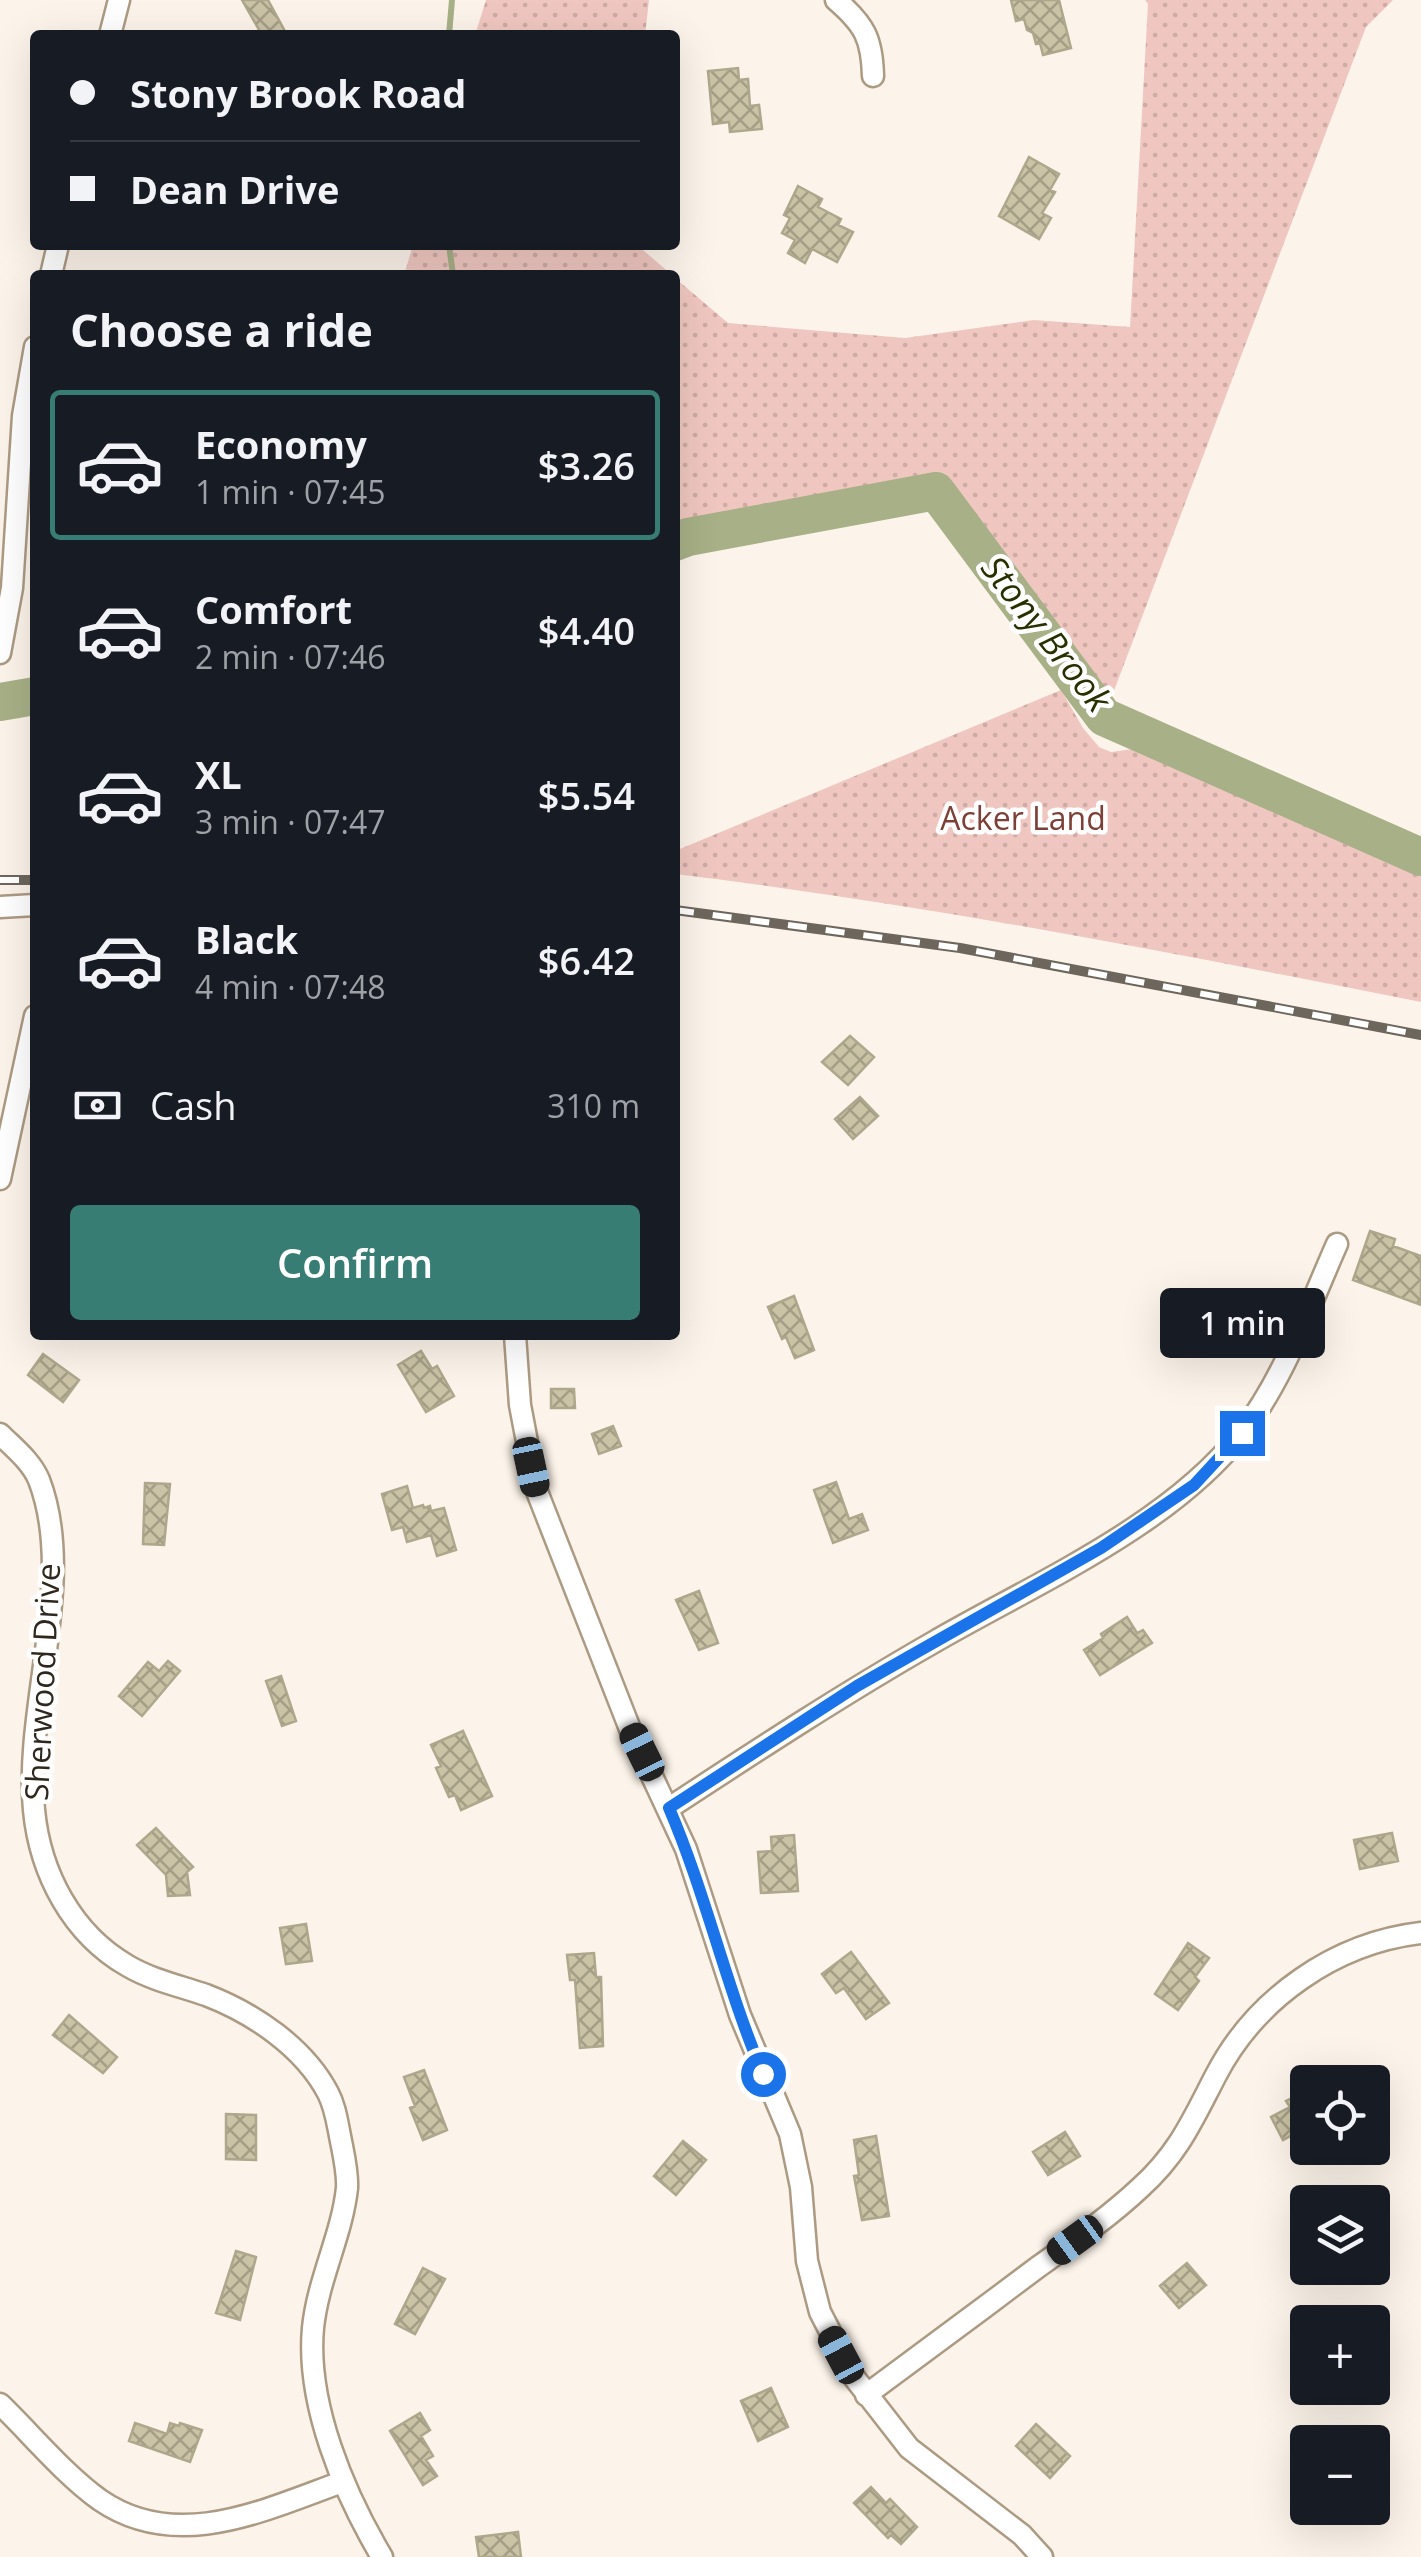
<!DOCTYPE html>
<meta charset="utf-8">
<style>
:root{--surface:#171b24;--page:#20242c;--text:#f1f3f6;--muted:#9ea1a6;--line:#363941;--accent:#377d74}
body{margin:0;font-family:"Open Sans",sans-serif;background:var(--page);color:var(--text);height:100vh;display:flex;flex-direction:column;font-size:38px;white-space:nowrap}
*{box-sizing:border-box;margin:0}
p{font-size:32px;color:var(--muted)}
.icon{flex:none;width:55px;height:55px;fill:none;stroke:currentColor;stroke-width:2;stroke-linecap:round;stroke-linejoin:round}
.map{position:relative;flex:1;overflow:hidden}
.sheet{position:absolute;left:30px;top:270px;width:650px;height:1070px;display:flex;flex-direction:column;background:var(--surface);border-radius:10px;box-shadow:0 10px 40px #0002}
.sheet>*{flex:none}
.hud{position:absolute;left:30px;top:30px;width:650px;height:220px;border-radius:10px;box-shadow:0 10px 40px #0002;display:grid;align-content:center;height:220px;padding:0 40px;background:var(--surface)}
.buttons{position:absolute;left:1290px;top:2065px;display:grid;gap:20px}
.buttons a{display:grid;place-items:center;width:100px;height:100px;border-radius:10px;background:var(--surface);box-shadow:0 10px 40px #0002;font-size:50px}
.end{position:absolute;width:45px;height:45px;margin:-22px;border:12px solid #1a73e8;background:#fff;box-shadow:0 0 0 5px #fff}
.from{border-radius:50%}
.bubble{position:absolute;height:70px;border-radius:10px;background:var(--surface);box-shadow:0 10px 40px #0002;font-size:32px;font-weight:600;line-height:70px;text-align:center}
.car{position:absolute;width:30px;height:60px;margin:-30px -15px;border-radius:12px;box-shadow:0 0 8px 2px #0007;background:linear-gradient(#222 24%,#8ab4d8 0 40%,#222 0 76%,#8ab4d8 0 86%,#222 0)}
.hud b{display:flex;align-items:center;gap:35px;height:95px;font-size:38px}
.hud b+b{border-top:2px solid var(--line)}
.hud i{width:25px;height:25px;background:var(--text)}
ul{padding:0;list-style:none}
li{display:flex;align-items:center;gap:30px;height:150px;margin:0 20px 15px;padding:0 20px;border:5px solid transparent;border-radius:10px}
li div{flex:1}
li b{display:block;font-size:38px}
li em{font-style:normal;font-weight:600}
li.selected{border-color:var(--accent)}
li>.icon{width:90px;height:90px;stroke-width:1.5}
h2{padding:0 40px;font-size:45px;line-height:120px}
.pay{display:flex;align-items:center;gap:25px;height:110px;padding:0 40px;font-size:38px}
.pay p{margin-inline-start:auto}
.action{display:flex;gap:20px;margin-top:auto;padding:20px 40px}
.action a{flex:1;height:115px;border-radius:10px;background:var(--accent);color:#fff;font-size:40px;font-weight:600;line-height:115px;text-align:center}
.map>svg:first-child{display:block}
.park{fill:url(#park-dots)}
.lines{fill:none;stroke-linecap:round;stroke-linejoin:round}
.stream{stroke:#a7b086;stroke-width:6}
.river{stroke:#a7b086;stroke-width:38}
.building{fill:url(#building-cross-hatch);stroke:#aea78b;stroke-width:2.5}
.minor-casing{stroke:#ac9a83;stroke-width:25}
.minor{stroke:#fff;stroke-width:20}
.rail-casing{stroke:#6d665c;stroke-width:10}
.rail{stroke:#fff;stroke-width:6;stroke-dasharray:19;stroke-linecap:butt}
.route{stroke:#1a73e8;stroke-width:12}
.labels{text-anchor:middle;stroke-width:9;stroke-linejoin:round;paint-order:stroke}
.park-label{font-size:32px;fill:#7d3f36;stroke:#fff}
.street-label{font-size:32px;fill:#2e271d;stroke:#fff}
.water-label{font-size:35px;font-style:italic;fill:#293000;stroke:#fff}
</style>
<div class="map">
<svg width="1421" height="2557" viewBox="0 0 1421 2557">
<defs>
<pattern id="park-dots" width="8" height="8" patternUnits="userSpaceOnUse" patternTransform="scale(2.5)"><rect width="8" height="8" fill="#f0c7c0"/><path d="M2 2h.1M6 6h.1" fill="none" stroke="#ceaba5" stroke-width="1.8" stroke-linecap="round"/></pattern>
<pattern id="building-cross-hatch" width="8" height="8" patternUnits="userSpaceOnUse" patternTransform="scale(2.5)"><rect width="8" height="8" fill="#cac3a6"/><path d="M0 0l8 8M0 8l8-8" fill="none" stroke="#a49e87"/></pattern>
</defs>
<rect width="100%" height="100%" fill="#fcf4ea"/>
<path class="park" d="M486 0H649L645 35H475Z
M1145 0H1393L1366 27 1104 717 936 491 688 537 675 542V278L728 323 905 338 1034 320 1130 327 1148 4Z
M413 245H642L643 250 672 275H404Z
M1061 690 1083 728 1099 747 1111 752 1140 748 1216 786 1328 834 1421 867V1002C1173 953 926 904 675 874V851Z"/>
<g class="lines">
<path class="stream" d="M449 35 452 0
M449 245 453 275"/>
<path class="river" d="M675 542 688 537 936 491 1104 717 1421 857
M0 702 35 696"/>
</g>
<path class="building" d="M242 0H268L287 35H262Z
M1011 0H1059L1071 48 1043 55 1040 43 1036 44 1033 33 1027 30 1024 19 1016 21Z
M738 68 739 80 748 79 750 106 759 105 762 129 730 132 729 122 713 124 708 71Z
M1029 157 1059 174 1050 190 1055 192 1042 213 1051 218 1039 239 999 216Z
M798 186 822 199 818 207 841 219 838 225 853 232 837 262 812 249 805 263 788 253 795 240 782 233 790 218 784 215Z
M850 1036 874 1057 848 1085 822 1062Z
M860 1097 878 1116 853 1139 835 1119Z
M1370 1231 1395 1239 1393 1246 1421 1256V1305L1353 1280Z
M794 1296 814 1350 795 1358 786 1337 782 1339 768 1307Z
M421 1351 432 1369 437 1366 454 1396 426 1412 398 1365Z
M43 1354 79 1380 63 1402 28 1375Z
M551 1389H574L575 1408H551Z
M613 1426 621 1446 599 1454 592 1434Z
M836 1482 849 1519 862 1514 868 1530 833 1543 814 1490Z
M145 1483 170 1484 164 1545 143 1544Z
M407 1486 413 1508 423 1505 424 1508 430 1506 431 1511 444 1508 456 1550 437 1556 431 1535 407 1542 403 1527 392 1530 382 1494Z
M699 1591 718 1643 699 1650 676 1600Z
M1127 1617 1137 1633 1143 1630 1152 1643 1100 1675 1084 1650 1103 1638 1101 1634Z
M168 1661 180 1671 142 1716 119 1696 148 1662 159 1671Z
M281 1676 296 1721 282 1726 266 1681Z
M463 1731 492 1796 461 1810 455 1795 449 1797 436 1768 441 1766 431 1745Z
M156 1828 193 1867 187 1872 190 1895 168 1896 166 1875 137 1845Z
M1392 1833 1398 1861 1360 1869 1354 1840Z
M794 1835 798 1891 761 1893 758 1852 772 1851 771 1837Z
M306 1924 312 1961 286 1964 280 1928Z
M1188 1943 1209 1958 1195 1977 1199 1981 1178 2010 1155 1994Z
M851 1952 889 2003 866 2019 844 1988 836 1993 822 1974Z
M594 1953 596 1977H601L603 2046 580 2048 575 1980H570L567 1955Z
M69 2015 117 2057 103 2073 53 2035Z
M424 2070 447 2130 423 2140 410 2108 415 2106 404 2077Z
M1308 2090V2141L1302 2130 1283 2140 1271 2117 1290 2107 1286 2101Z
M226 2114 256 2115V2160L226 2159Z
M1065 2132 1080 2156 1048 2175 1033 2152Z
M876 2136 889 2216 862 2220 854 2176 859 2175 854 2140Z
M683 2141 706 2160 676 2195 654 2176Z
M236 2251 256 2257 240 2320 216 2313Z
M1187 2263 1206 2285 1179 2308 1160 2286Z
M423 2268 445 2279 415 2334 395 2324Z
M771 2388 788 2427 758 2441 741 2401Z
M420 2413 430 2430 421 2436 433 2456 426 2460 437 2476 423 2485 390 2431Z
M135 2423 167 2434 170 2423 179 2426 180 2423 202 2430 190 2462 129 2441Z
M1036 2424 1070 2456 1050 2478 1016 2446Z
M871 2487 886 2503 890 2499 917 2527 901 2544 891 2535 888 2538 854 2503Z
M518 2532 521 2557H479L476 2537Z"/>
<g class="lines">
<g class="minor-casing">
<path id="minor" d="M836 0C865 25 872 39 873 76
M110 35 119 0
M51 275 58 245
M0 653 12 588 23 416 35 347
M0 907 35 905
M0 1179 35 1016
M515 1335 520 1405 536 1489 630 1729 686 1849 740 2015 790 2134 801 2187 807 2261 820 2312 853 2376 909 2448 1022 2535 1042 2557
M0 1434C14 1448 31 1461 39 1480 77 1579 24 1706 34 1810 40 1873 72 1934 128 1966 152 1980 180 1986 206 1995 253 2013 304 2047 328 2093 335 2106 337 2121 340 2136 343 2152 348 2172 347 2188 342 2235 318 2279 313 2328 306 2404 344 2493 382 2557
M669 1808C756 1751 843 1694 934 1642 1034 1584 1169 1526 1241 1434 1284 1379 1309 1307 1337 1244
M866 2395C924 2352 981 2310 1038 2267 1073 2242 1109 2217 1140 2188 1179 2153 1193 2119 1216 2075 1256 1998 1335 1943 1421 1933
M0 2404C32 2435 64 2474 100 2500 177 2553 264 2510 342 2482"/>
</g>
<use href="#minor" class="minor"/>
<g class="rail-casing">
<path id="rail" d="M0 880H35
M675 910 960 948 1421 1035"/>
</g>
<use href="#rail" class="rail"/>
</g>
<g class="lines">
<path class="route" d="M763 2074C726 1987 706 1894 669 1808L857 1686 1101 1548 1194 1485 1242 1433"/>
</g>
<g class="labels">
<g class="park-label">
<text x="1023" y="830">Acker Land</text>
</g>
<g class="street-label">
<text transform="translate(43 1682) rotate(-87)" y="11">Sherwood Drive</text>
</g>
<g class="water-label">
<text transform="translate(1046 634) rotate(52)" y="12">Stony Brook</text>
</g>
</g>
</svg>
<div class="buttons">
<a><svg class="icon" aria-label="locate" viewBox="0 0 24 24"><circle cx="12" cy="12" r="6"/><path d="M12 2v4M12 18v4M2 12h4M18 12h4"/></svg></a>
<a><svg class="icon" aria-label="layers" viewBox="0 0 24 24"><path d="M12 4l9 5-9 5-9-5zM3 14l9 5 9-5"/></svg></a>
<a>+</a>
<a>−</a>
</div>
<i class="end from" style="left:763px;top:2074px"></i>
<i class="end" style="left:1242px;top:1433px"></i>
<div class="bubble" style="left:1160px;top:1288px;width:165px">1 min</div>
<i class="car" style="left:531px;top:1467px;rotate:168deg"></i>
<i class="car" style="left:642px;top:1752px;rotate:334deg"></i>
<i class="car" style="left:1075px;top:2240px;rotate:234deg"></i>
<i class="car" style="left:841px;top:2355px;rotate:332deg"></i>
<div class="hud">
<b><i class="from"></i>Stony Brook Road</b>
<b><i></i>Dean Drive</b>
</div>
<section class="sheet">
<h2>Choose a ride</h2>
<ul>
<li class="selected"><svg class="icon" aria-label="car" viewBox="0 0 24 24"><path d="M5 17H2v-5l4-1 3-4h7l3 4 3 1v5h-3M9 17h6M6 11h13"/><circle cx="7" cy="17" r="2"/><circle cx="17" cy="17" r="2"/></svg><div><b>Economy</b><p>1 min · 07:45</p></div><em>$3.26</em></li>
<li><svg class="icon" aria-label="car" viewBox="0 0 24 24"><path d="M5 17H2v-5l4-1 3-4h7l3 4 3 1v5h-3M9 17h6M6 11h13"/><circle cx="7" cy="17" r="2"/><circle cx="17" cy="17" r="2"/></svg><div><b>Comfort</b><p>2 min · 07:46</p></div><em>$4.40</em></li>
<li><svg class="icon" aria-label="car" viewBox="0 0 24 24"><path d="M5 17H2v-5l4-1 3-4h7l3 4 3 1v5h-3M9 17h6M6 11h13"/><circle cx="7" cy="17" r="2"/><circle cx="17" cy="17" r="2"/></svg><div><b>XL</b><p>3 min · 07:47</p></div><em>$5.54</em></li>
<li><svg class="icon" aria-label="car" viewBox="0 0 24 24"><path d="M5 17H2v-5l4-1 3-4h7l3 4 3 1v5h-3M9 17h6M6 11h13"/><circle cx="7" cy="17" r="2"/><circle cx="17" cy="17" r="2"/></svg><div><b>Black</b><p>4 min · 07:48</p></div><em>$6.42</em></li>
</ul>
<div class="pay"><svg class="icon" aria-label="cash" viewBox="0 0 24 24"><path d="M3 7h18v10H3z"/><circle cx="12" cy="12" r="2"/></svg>Cash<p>310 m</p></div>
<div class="action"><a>Confirm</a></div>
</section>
</div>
